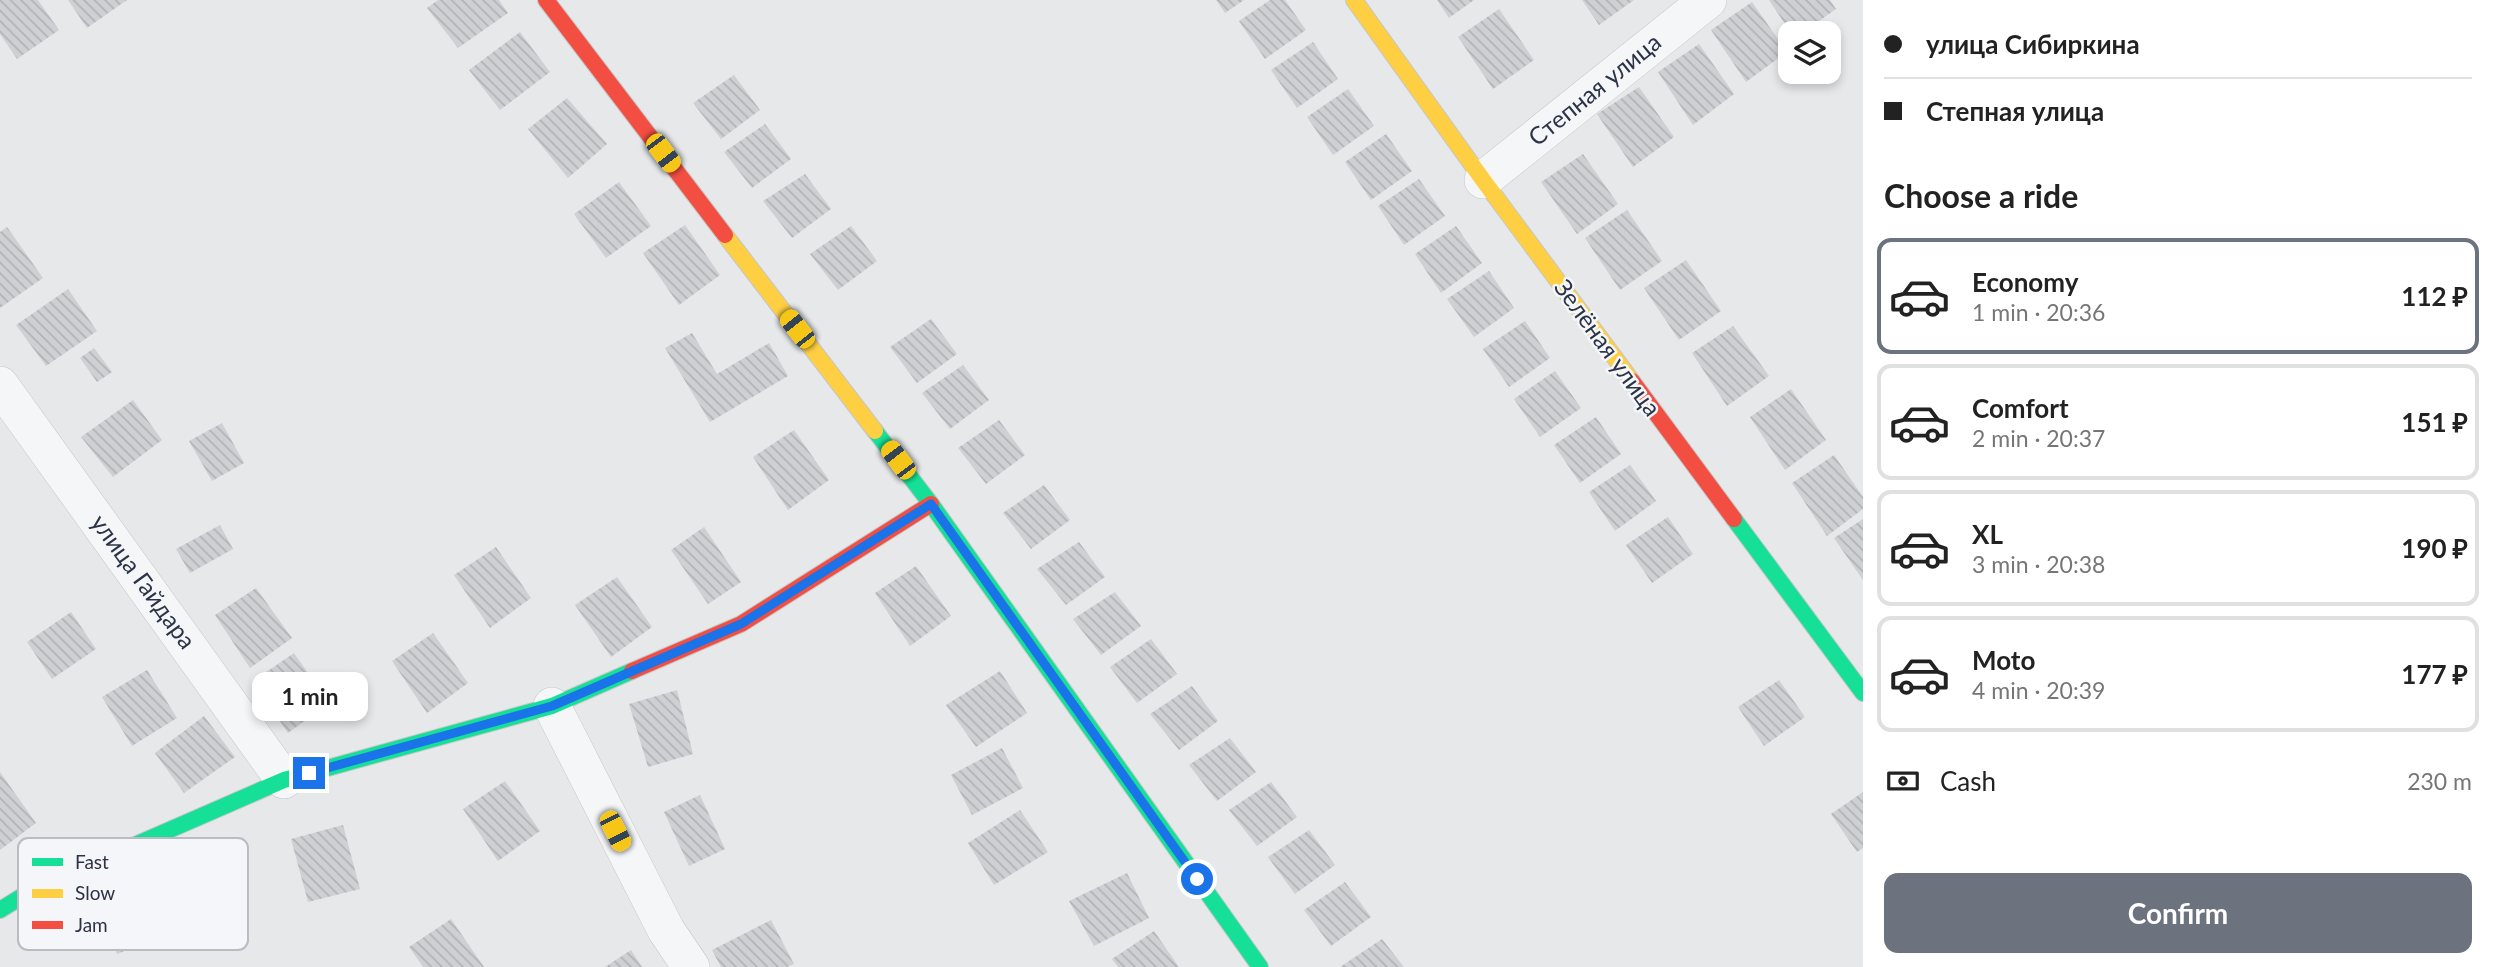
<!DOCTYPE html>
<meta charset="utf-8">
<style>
:root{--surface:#fff;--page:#f6f6f6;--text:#222;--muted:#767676;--line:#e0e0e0;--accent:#6c737f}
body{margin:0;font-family:Lato,sans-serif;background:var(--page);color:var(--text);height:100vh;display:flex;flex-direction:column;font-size:26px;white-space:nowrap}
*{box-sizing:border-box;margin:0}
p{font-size:23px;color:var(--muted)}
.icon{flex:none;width:38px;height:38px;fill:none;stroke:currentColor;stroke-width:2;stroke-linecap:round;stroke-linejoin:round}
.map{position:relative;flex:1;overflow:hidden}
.sheet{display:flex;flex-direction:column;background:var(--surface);width:630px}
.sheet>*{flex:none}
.guide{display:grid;align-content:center;height:154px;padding:0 21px;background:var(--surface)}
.controls{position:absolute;left:1778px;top:21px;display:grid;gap:14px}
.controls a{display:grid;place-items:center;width:63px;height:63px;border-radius:14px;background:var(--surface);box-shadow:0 4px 10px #0003;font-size:35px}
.end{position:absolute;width:32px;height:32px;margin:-16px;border:9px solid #1a73e8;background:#fff;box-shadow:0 0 0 4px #fff}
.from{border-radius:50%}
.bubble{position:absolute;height:49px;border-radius:14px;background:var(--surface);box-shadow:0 4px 10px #0003;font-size:23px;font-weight:700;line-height:49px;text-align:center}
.car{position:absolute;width:21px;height:42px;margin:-21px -10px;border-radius:9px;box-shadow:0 0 5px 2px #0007;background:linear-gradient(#f5c518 24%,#345 0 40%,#f5c518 0 76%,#345 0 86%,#f5c518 0)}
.guide b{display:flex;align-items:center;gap:24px;height:66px;font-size:26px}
.guide b+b{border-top:2px solid var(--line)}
.guide i{width:18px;height:18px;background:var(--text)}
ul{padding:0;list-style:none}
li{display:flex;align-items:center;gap:21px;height:116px;margin:0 14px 10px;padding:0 7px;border:4px solid var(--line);border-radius:14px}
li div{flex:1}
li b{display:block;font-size:26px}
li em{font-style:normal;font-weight:700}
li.active{border-color:var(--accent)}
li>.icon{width:63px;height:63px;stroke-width:1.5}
h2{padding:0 21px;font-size:32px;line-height:84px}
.pay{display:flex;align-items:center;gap:18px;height:77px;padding:0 21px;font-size:26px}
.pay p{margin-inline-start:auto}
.primary-button{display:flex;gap:14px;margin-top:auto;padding:14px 21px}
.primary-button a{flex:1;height:80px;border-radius:14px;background:var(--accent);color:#fff;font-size:28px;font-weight:700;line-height:80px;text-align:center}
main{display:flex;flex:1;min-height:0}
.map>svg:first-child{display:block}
.building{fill:url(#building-back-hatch)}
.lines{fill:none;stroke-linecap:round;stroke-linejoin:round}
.street-casing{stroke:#c4c6c8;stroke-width:38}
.fast-casing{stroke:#c4c6c8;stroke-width:18}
.slow-casing{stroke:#c4c6c8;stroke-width:18}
.jam-casing{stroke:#c4c6c8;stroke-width:18}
.street{stroke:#f5f6f7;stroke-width:37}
.fast{stroke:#16e098;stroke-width:16}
.slow{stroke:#ffcf43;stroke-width:16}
.jam{stroke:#f24e42;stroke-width:16}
.route{stroke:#1a73e8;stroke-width:9}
.labels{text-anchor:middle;stroke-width:5;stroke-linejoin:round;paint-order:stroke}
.street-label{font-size:24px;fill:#2b3445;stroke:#f4f6f9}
.key{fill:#f4f6f9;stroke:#b8bcc3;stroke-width:2}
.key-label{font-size:19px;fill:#2b3445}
</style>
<main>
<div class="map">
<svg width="1863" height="967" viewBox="0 0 1863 967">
<defs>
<pattern id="building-back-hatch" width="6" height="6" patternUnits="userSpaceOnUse" patternTransform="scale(1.75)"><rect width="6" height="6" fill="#ced0d3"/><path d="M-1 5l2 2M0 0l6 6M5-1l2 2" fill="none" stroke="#b1b3b6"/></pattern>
</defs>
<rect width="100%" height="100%" fill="#e6e8ea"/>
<path class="building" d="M0 0H38L59 30 17 59 0 34Z
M68 0H127L87 28Z
M438 0H499L508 13 458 48 427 8Z
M1216 0H1244L1225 13Z
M1270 0H1285L1306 30 1265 59 1239 21Z
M1437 0H1474L1449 18Z
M1582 0H1634L1599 25Z
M1769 0H1830L1836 9 1802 33H1791Z
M1752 2 1787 52 1746 82 1711 30Z
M1499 9 1534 60 1493 89 1458 37Z
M520 32 550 72 500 110 469 70Z
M1313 42 1338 79 1297 108 1271 70Z
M1699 44 1734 94 1693 125 1658 72Z
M734 75 760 110 721 139 693 103Z
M1639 87 1674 137 1633 167 1597 114Z
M1348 89 1374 126 1333 155 1307 117Z
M567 98 607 144 568 178 528 129Z
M765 124 791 159 752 188 724 152Z
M1386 134 1412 171 1371 200 1345 162Z
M1583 154 1618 204 1577 234 1541 182Z
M805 174 831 209 792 238 763 201Z
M1419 179 1445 216 1404 245 1378 206Z
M619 182 651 226 606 258 574 214Z
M1627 210 1662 261 1620 290 1585 238Z
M685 225 720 275 679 305 643 253Z
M851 226 877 261 838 290 810 254Z
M1456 226 1482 263 1441 293 1415 254Z
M7 227 43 278 0 308V232Z
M1686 260 1721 311 1679 340 1644 288Z
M1489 271 1514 308 1474 337 1447 299Z
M68 289 97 331 46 366 16 325Z
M931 319 957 354 917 383 890 347Z
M1525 321 1550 358 1509 387 1483 349Z
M1733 326 1769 376 1727 406 1692 353Z
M692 333 717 374 769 343 788 376 710 422 665 348Z
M94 348 112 372 97 382 80 358Z
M963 365 989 400 950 429 922 393Z
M1555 371 1581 408 1540 437 1514 399Z
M1791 389 1826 440 1785 470 1750 417Z
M133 400 162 440 113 477 81 437Z
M1596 417 1621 454 1580 483 1554 445Z
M999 420 1025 455 986 484 958 448Z
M222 423 244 463 212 481 189 441Z
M794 430 829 480 788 510 753 457Z
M1834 455 1863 497V509L1827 536 1792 483Z
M1630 465 1656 501 1615 531 1589 492Z
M1044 485 1070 520 1031 549 1003 513Z
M1668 517 1693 554 1652 583 1626 545Z
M1863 519V580L1834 538Z
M220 525 233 549 190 573 176 549Z
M704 527 741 582 708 604 671 550Z
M1079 542 1105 577 1066 605 1037 569Z
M496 547 531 598 490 628 454 575Z
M916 566 951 616 910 646 875 593Z
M617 577 652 627 611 657 575 605Z
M256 588 292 638 250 668 215 615Z
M1115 592 1141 626 1101 655 1073 619Z
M71 612 96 649 52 679 27 642Z
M433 633 468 683 427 713 392 661Z
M1151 639 1177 674 1137 703 1110 667Z
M294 653 329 703 288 733 253 681Z
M147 670 177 718 132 746 102 697Z
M1000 671 1027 713 976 747 946 705Z
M1779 680 1805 717 1764 746 1738 707Z
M1192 686 1218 721 1179 750 1150 714Z
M677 690 693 754 648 767 629 704Z
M204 716 235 757 184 793 155 753Z
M1230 738 1256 772 1217 801 1189 765Z
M1002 748 1023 788 972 815 951 775Z
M0 772 36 823 0 850Z
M505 781 540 831 498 861 463 809Z
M1271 782 1297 817 1257 846 1229 810Z
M1863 792V848L1857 852 1831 814Z
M700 795 725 849 689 866 664 812Z
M1020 810 1048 852 994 885 968 843Z
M343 825 360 889 308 902 291 839Z
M1309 830 1335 865 1295 894 1268 857Z
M1127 873 1149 918 1094 946 1069 901Z
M1345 882 1371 917 1331 946 1304 910Z
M130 889 150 941 117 954 97 902Z
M451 919 484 967H423L409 947Z
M771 920 794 964 787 967H721L712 950Z
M1154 931 1179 967H1118L1112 959Z
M1382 939 1404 967H1340Z
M631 950 642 967H605Z"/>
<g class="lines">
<g class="street-casing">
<path id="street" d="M1483 180 1708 0
M0 385 284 780
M552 706 666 930 691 967"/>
</g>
<g class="fast-casing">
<path id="fast" d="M875 431 931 504 1260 967
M1734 519 1863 693
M0 910 34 889 284 780 552 706 632 671"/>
</g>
<g class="slow-casing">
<path id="slow" d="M1354 0 1483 180 1632 381
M725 235 875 431"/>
</g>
<g class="jam-casing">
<path id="jam" d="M546 0 725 235
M1632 381 1734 519
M632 671 741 624 931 504"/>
</g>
<use href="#street" class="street"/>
<use href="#fast" class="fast"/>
<use href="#slow" class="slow"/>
<use href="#jam" class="jam"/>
</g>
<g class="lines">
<path class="route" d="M309 773 552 706 741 624 931 504 1197 879"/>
</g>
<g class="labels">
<g class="street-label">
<text transform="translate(1595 90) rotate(-39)" y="8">Степная улица</text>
<text transform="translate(1607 348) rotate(54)" y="8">Зелёная улица</text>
<text transform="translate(143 582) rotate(54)" y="8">улица Гайдара</text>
</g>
</g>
<rect x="18" y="838" width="230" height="112" rx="10" class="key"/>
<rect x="32" y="858" width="31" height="8" fill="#16e098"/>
<rect x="32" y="889" width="31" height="9" fill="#ffcf43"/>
<rect x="32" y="921" width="31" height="8" fill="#f24e42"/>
<g class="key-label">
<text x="75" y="869">Fast</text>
<text x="75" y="900">Slow</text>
<text x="75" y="932">Jam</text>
</g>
</svg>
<div class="controls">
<a><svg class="icon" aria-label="layers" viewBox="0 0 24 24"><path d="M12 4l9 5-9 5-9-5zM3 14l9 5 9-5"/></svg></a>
</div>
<i class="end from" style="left:1197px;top:879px"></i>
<i class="end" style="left:309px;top:773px"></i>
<div class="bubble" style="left:252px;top:672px;width:116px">1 min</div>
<i class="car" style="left:663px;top:153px;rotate:143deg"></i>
<i class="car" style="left:797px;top:329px;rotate:322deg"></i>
<i class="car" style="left:898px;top:460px;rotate:323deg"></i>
<i class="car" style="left:615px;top:831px;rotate:153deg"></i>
</div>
<section class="sheet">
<div class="guide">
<b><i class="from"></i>улица Сибиркина</b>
<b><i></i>Степная улица</b>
</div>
<h2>Choose a ride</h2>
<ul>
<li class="active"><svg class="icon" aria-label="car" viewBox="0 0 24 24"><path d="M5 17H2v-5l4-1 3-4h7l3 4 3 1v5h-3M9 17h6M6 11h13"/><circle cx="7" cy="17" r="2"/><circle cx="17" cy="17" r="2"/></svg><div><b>Economy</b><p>1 min · 20:36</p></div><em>112 ₽</em></li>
<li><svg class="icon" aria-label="car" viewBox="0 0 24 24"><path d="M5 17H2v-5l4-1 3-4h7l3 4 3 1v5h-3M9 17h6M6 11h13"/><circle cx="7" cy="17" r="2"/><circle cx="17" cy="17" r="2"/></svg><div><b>Comfort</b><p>2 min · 20:37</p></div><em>151 ₽</em></li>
<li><svg class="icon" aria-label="car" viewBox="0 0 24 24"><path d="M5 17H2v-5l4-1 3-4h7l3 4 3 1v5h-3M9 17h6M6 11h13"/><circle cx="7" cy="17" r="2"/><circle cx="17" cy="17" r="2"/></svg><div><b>XL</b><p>3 min · 20:38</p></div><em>190 ₽</em></li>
<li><svg class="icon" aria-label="car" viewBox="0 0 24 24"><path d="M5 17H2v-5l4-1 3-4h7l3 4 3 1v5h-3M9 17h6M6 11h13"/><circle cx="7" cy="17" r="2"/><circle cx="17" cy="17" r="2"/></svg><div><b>Moto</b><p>4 min · 20:39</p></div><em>177 ₽</em></li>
</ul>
<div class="pay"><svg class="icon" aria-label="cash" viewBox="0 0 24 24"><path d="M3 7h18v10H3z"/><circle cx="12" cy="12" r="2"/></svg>Cash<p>230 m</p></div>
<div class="primary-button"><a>Confirm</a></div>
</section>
</main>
